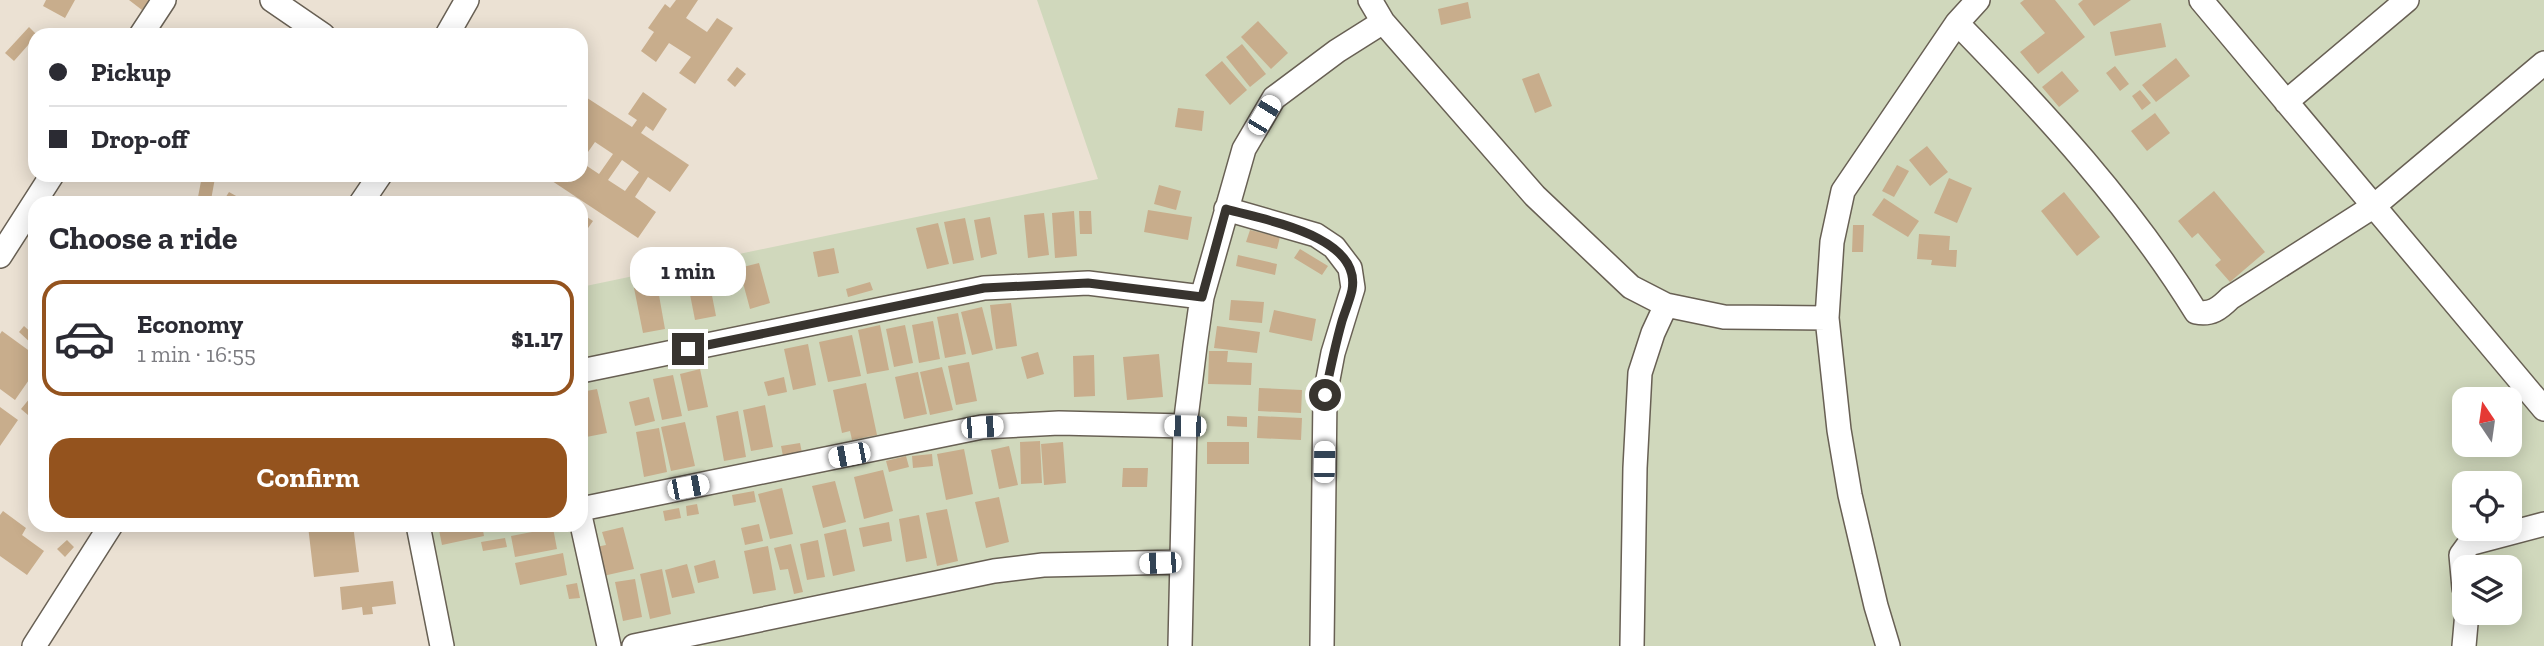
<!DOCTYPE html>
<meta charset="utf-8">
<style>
:root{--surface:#fff;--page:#f7f7f7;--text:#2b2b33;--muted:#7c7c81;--line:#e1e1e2;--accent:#94531e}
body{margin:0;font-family:"Zilla Slab",serif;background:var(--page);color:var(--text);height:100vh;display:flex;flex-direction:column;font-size:26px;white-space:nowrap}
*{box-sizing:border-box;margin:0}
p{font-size:23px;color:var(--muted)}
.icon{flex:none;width:38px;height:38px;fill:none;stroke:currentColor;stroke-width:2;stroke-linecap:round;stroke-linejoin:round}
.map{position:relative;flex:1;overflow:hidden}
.sheet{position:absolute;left:28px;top:196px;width:560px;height:336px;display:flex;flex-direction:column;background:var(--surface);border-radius:21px;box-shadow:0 4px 18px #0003}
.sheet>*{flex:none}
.banner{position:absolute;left:28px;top:28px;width:560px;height:154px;border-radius:21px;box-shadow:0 4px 18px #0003;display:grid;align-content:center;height:154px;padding:0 21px;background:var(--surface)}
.needle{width:46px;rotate:347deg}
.fabs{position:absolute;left:2452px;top:387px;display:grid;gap:14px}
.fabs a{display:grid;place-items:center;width:70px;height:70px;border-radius:14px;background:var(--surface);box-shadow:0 4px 18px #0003;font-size:35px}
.end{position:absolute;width:32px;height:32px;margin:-16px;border:9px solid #38342f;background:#fff;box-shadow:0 0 0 4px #fff}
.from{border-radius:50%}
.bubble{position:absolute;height:49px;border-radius:21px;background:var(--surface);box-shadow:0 4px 18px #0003;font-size:23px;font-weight:700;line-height:49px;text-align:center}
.car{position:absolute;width:21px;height:42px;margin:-21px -10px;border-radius:9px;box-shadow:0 0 5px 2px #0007;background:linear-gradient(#fff 24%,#345 0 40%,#fff 0 76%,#345 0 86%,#fff 0)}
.banner b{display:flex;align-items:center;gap:24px;height:66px;font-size:26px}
.banner b+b{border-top:2px solid var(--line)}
.banner i{width:18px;height:18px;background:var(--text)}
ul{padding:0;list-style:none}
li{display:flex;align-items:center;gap:21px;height:116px;margin:0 14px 10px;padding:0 7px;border:4px solid var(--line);border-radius:21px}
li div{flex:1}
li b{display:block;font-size:26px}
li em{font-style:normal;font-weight:700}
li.selected{border-color:var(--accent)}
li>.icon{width:63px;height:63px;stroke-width:1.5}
h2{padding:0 21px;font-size:32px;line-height:84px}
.cta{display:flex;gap:14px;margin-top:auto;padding:14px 21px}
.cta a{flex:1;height:80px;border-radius:21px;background:var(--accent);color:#fff;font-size:28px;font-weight:700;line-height:80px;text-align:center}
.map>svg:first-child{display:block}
.green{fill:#d0d8bc;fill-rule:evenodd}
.building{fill:#c8ad8c;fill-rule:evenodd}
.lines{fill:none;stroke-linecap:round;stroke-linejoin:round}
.minor-casing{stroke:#686054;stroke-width:26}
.minor{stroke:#fff;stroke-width:23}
.route{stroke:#38342f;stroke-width:9}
</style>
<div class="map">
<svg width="2544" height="646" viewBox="0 0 2544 646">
<rect width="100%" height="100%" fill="#ebe1d3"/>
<path class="green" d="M1037 0H2544V646H429L405 525H581V287L1098 179ZM2464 399H2510V444H2464ZM2464 483H2510V528H2464ZM2464 567H2510V612H2464Z"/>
<path class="building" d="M46 0H75L65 18 43 6Z
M129 0H150L142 10Z
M676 0H698L686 18 707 32 717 18 733 28 695 84 679 73 691 57 669 43 656 62 641 51 654 32 648 28 665 4 670 8Z
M2024 0H2055L2085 37 2038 74 2020 52 2045 33 2020 3Z
M2083 0H2131L2094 26 2078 4Z
M1468 2 1471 18 1441 25 1438 9Z
M1258 21 1288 53 1271 69 1241 37Z
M2161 23 2166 47 2115 56 2110 32Z
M29 27 37 35 14 61 5 53Z
M1242 44 1266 74 1250 87 1226 57Z
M2176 58 2190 76 2156 102 2142 85Z
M1222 61 1247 90 1230 105 1205 75Z
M2115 66 2129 84 2120 91 2106 73Z
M737 67 746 74 735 87 727 80Z
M2062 71 2079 91 2059 107 2042 87Z
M1539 73 1552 106 1535 113 1522 79Z
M2140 90 2151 103 2142 110 2132 96Z
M643 92 667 109 653 131 646 126 641 133 689 165 670 192 648 177 635 197 656 212 638 238 543 175H581V143L586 136 581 133V94L632 127 637 120 628 114ZM595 142 613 154 599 174 581 162ZM622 160 639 172 625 191 608 180Z
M1178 108 1204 111 1202 131 1175 127Z
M2155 113 2170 133 2147 151 2131 131Z
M1927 146 1948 172 1930 186 1909 160Z
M1897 165 1909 171 1894 197 1882 191Z
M202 176 215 178 211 200 198 197Z
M1949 178 1972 188 1957 223 1934 213Z
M1159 185 1181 191 1176 210 1154 204Z
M2214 191 2265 252 2230 282 2215 265 2221 260 2198 233 2192 238 2178 221Z
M229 192 245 201 244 203H222Z
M2064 192 2100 237 2077 256 2041 211Z
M1884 198 1919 221 1908 237 1872 215Z
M1148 210 1192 217 1188 240 1144 232Z
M1074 211 1077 256 1055 258 1052 213Z
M1079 211H1091L1092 234H1080Z
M581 213 593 221 581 238Z
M1044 213 1049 255 1028 258 1024 215Z
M990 217 997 254 981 258 974 220Z
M965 218 974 260 953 264 944 222Z
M938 223 949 264 927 269 916 228Z
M1853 225H1864L1863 252H1852Z
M1250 230 1280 237 1277 249 1246 242Z
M1919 234 1950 236 1949 250H1957L1956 267 1931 265 1932 260 1917 259Z
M834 248 839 273 818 277 813 252Z
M1300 249 1328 266 1322 275 1294 258Z
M1238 255 1277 264 1275 275 1236 266Z
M759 263 770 303 750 309 739 268Z
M708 275 716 316 695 320 687 279Z
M870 282 873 290 848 297 846 289Z
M657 284 665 329 643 333 634 288Z
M1231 300 1264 302 1262 323 1229 320Z
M1011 303 1017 346 996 349 990 305Z
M982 307 993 350 972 355 961 312Z
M1274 310 1316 319 1312 341 1269 332Z
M958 313 966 354 945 358 937 317Z
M933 321 940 359 919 363 912 325Z
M581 324 587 345 581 346Z
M880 325 889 370 867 374 858 330Z
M905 325 913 363 894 367 886 329Z
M24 326 35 336 33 345 19 332Z
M1217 326 1260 332 1257 353 1214 348Z
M2 331 35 355V380L31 377 15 400 0 389V334Z
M852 335 861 376 828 382 819 342Z
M808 344 816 385 793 390 784 349Z
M1209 351H1228L1227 362 1252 363 1251 385 1208 384Z
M1038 352 1044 374 1027 379 1021 357Z
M1159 354 1163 397 1127 400 1123 357Z
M1094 355 1095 396 1074 397 1073 356Z
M969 362 977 401 956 405 948 366Z
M942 367 953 410 930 415 920 372Z
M700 369 708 407 688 411 680 374Z
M918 372 927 414 904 419 895 377Z
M673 375 682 416 662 420 653 379Z
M784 377 787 392 768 396 764 382Z
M866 383 877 435 852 440 850 431 842 433 833 390Z
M1259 388 1302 390 1301 413 1258 411Z
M597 389 607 433 581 438V392Z
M35 392V421L21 409Z
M649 397 655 421 635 426 629 402Z
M765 405 773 447 751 451 743 410Z
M0 407 18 420 0 446Z
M738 411 746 457 724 461 716 416Z
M1227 416 1247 417V427L1227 426Z
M1258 416 1302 418 1301 440 1257 438Z
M685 422 695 466 671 471 661 427Z
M659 428 667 472 644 477 636 432Z
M1040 441 1042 483 1021 484 1020 442Z
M1063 442 1066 483 1044 485 1041 444Z
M1207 442H1249V464H1207Z
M800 443 802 453 783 456 781 446Z
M1009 446 1018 485 999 489 991 450Z
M964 449 973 494 946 500 937 454Z
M932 454 933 466 913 468 912 456Z
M906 456 909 467 889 472 886 461Z
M1123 468H1148L1147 487H1122Z
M883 470 893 511 864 519 854 477Z
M835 481 846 522 823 528 812 486Z
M782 488 793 534 770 539 758 494Z
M754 491 756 502 734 506 732 495Z
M999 497 1009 542 986 548 975 502Z
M697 504 699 514 687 516 686 506Z
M679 508 681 518 665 521 663 511Z
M947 509 958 561 937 566 926 513Z
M3 511 26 528 22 535 44 551 27 575 0 556V515Z
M919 515 927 558 906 562 899 519Z
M889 522 892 541 863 547 859 528Z
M759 524 763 541 745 545 741 528Z
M319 525H353L359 572 314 577 308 526Z
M438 525H482L484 536 442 545Z
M506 525H535L536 526 508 532Z
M623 527 634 569 603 576 596 547 606 545 602 532Z
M553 528 557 549 515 557 511 536Z
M846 529 855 571 833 576 824 534Z
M505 538 507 547 483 551 481 542Z
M67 540 74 547 65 557 57 549Z
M818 540 825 577 807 580 800 544Z
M791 544 803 592 794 594 788 569 780 570 774 548Z
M768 546 776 590 753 594 744 551Z
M563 553 567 575 520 585 515 563Z
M715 560 719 578 698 583 694 566Z
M687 564 695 593 672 598 665 570Z
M662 569 671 614 650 619 640 574Z
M635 579 642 617 623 621 615 582Z
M393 581 396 604 372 607 373 614 363 615 362 607 342 610 340 587Z
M577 583 580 598 569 599 566 585Z"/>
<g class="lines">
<g class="minor-casing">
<path id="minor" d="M272 0 323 35
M1370 0 1383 22 1535 196 1631 287 1666 305 1724 317 1827 318
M2201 0 2544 409
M1957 23C2044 112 2130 205 2196 312 2211 315 2219 309 2230 298L2374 206 2544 63
M141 35 164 0
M447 35 467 0
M2286 102 2407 0
M361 203 380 175
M1226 209 1316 235 1334 247 1350 268 1353 288 1333 353 1325 395 1322 646
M0 256 52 175
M581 371 984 288 1088 283 1202 297
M581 509 982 427 1059 423 1185 426
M581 520 609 646
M418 525 442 646
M2464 588 2461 555 2469 544 2544 524
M34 646 111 525
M634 646 994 571 1043 565 1181 562
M1180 646 1185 426 1195 346 1202 297 1244 149 1274 98 1337 51 1383 22
M1632 646 1635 468 1640 373 1653 333 1666 305
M1888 646 1876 606 1850 495 1839 430 1827 318 1832 242 1843 191 1957 23 1978 0
M2464 646 2467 612"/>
</g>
<use href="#minor" class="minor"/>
</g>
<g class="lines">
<path class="route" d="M688 349 984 288 1088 283 1202 297 1226 209C1263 220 1362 235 1352 290 1350 300 1345 311 1342 321 1335 346 1330 370 1325 395"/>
</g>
</svg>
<div class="fabs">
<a><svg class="needle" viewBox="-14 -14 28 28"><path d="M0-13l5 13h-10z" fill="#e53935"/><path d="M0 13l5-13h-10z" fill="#7c7c81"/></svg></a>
<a><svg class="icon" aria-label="locate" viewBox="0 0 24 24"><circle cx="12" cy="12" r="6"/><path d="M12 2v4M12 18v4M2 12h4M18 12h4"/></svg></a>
<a><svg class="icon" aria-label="layers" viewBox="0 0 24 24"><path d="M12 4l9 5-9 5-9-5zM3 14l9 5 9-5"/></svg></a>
</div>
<i class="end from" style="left:1325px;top:395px"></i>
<i class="end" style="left:688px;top:349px"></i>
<div class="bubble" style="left:630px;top:247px;width:116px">1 min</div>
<i class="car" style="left:1264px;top:115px;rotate:31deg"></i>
<i class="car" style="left:1185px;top:426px;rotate:271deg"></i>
<i class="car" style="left:982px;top:427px;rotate:86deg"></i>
<i class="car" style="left:849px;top:455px;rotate:259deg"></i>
<i class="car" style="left:1324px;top:462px;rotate:1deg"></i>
<i class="car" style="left:688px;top:487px;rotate:79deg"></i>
<i class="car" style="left:1160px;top:563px;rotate:268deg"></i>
<div class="banner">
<b><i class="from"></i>Pickup</b>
<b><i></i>Drop-off</b>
</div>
<section class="sheet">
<h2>Choose a ride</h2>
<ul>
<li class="selected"><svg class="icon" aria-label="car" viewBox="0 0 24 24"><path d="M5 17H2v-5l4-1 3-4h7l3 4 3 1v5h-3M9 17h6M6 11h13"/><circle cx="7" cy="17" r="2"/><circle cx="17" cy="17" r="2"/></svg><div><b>Economy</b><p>1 min · 16:55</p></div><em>$1.17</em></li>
</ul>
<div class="cta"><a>Confirm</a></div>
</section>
</div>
